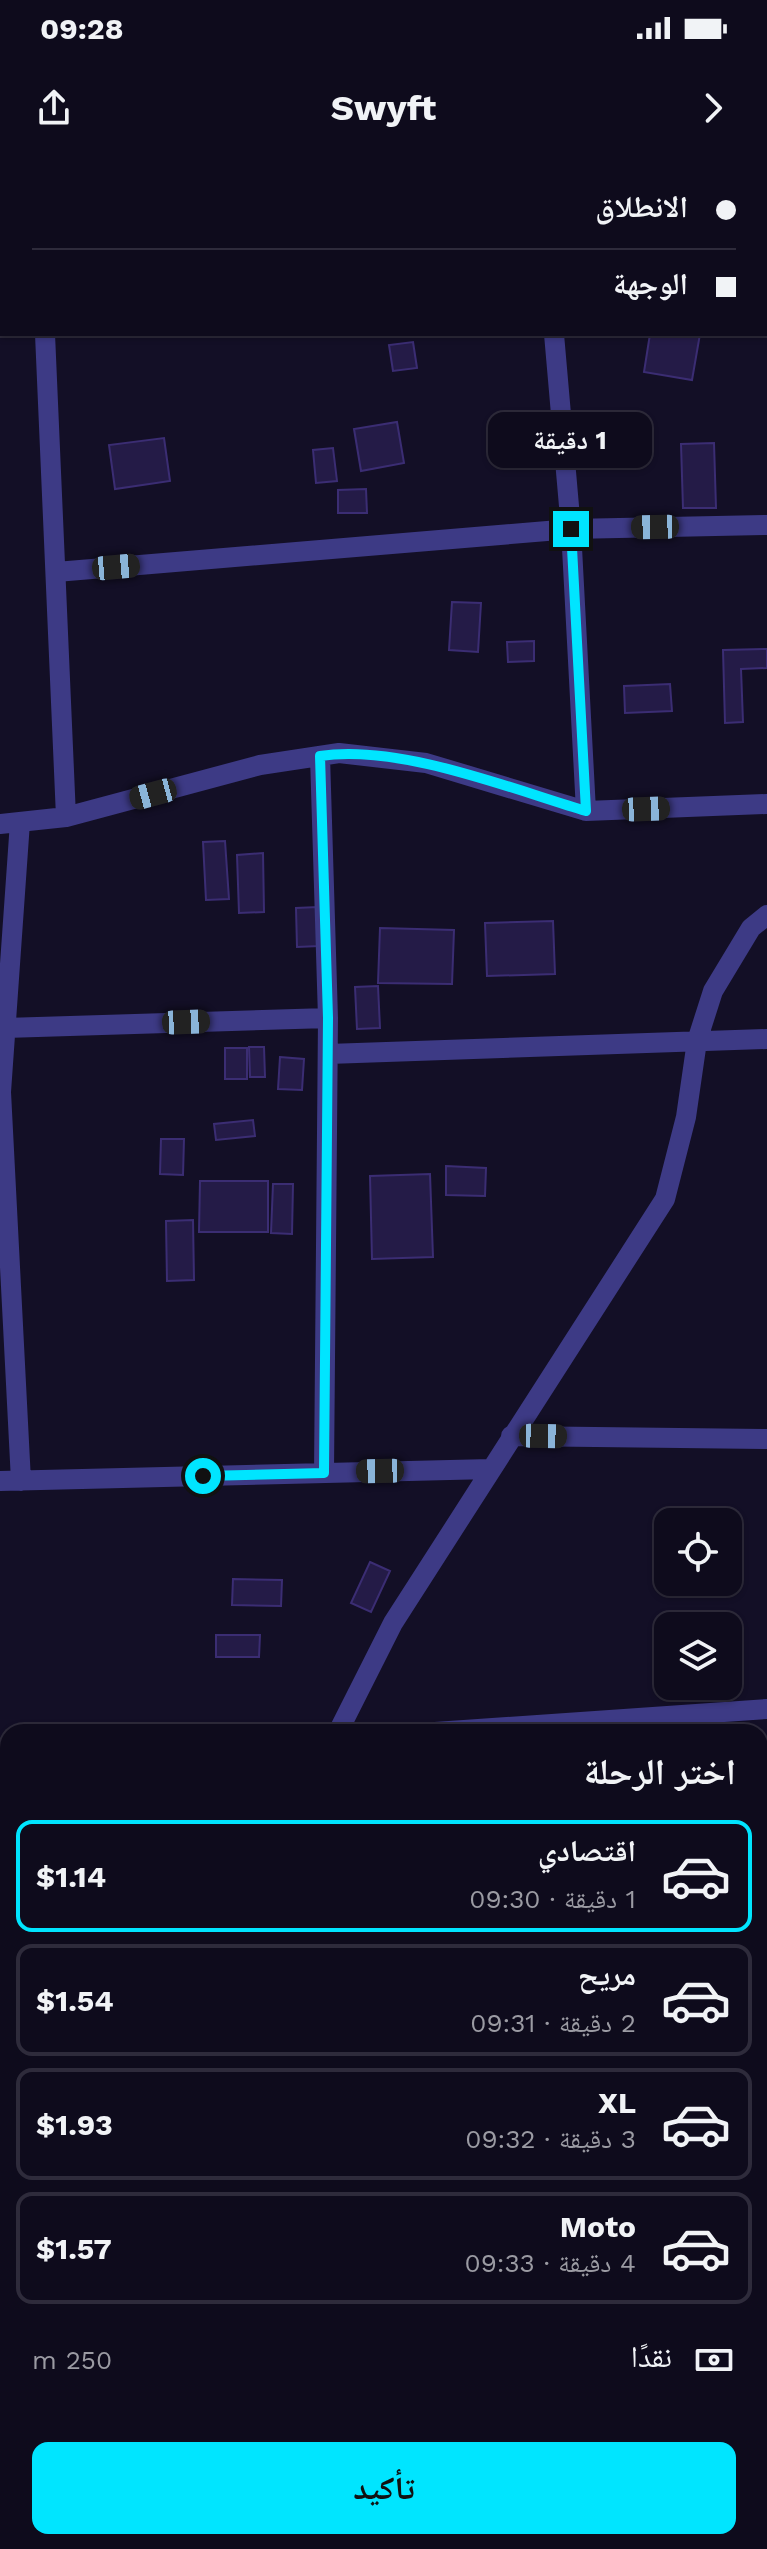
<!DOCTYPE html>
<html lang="ar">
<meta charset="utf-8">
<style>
:root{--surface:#0e0b1c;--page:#171425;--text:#f1f3f6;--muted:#9b9ba3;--line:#2e2b3b;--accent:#00e5ff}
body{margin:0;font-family:"Work Sans","Noto Naskh Arabic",sans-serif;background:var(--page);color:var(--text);direction:rtl;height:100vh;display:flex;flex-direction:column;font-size:30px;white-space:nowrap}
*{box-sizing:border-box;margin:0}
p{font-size:26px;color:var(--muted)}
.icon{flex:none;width:44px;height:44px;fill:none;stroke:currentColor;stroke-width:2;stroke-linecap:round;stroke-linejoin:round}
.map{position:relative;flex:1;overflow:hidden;direction:ltr}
.sheet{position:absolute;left:0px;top:1564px;width:768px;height:826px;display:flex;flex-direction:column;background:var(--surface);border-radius:24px 24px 0 0;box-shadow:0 2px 6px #0004,0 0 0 2px var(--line);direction:rtl}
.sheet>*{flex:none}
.banner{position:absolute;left:0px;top:0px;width:768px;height:176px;box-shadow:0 2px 6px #0004,0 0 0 2px var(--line);direction:rtl;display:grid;align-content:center;height:176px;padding:0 32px;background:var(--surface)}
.buttons{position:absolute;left:654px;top:1348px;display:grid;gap:16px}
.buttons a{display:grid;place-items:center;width:88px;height:88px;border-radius:16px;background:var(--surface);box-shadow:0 2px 6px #0004,0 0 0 2px var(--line);font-size:40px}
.end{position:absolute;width:36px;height:36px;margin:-18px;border:10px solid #00e5ff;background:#111;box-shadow:0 0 0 4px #111}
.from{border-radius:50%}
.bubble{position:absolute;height:56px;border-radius:16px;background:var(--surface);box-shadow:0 2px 6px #0004,0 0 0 2px var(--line);font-size:26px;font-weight:700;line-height:56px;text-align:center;direction:rtl}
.car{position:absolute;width:24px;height:48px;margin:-24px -12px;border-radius:10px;box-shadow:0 0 6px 2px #0007;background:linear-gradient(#222 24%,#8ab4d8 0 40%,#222 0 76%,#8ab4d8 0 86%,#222 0)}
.banner b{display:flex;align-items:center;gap:28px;height:76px;font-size:30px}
.banner b+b{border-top:2px solid var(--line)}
.banner i{width:20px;height:20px;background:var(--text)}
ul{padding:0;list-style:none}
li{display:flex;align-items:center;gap:24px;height:112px;margin:0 16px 12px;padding:0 16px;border:4px solid var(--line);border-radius:16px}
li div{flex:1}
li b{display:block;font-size:30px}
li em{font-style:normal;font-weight:700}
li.current{border-color:var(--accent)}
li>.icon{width:72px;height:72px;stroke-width:1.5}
h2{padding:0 32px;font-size:36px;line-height:96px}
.pay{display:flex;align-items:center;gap:20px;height:88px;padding:0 32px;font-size:30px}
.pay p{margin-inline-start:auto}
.cta{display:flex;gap:16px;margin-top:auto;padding:16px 32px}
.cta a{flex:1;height:92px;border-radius:16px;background:var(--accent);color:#111;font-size:32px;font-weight:700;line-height:92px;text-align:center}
.status{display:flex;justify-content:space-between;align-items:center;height:56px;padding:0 40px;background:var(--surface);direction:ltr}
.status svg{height:22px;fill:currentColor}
header{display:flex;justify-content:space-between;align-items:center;height:104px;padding:0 32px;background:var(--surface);font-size:36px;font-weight:700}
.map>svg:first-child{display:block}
.building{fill:#241b47;stroke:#3b2d73;stroke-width:2}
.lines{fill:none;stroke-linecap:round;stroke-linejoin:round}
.minor{stroke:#3d3a85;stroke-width:20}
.route{stroke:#00e5ff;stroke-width:10}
</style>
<div class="status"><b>09:28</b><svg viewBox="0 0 49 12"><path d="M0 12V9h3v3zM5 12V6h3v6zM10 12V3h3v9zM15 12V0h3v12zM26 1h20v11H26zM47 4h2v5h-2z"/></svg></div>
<header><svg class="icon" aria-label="forward" viewBox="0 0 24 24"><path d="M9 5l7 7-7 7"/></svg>Swyft<svg class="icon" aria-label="share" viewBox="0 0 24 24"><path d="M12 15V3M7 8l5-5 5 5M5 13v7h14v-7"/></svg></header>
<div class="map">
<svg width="767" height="2389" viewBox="0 0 767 2389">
<rect width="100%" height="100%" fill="#130f26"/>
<path class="building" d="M650 174H700L692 220 644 212Z
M413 182 417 208 393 211 389 185Z
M397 262 404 303 361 311 354 269Z
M164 278 170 321 115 329 109 285Z
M714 283 716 348H683L681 284Z
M333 288 337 321 316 323 313 290Z
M366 329 367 353H338V330Z
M452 442 481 443 478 492 449 490Z
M534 481V501L508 502 507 482Z
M767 489V508L741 509 743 562 725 563 723 490Z
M670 524 672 551 625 553 624 526Z
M225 681 229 739 206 740 203 682Z
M263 693 264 752 239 753 237 695Z
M318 747 319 786 297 787 296 748Z
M553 761 555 814 487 816 485 763Z
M380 768 454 770 452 824 378 823Z
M378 826 380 868 357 869 355 827Z
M249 887H264L265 917H250Z
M225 888H247V919H225Z
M280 897 304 899 302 930 278 929Z
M253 960 255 976 216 980 214 964Z
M161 979H184L183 1015 160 1014Z
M446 1006 486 1008 485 1036 446 1035Z
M430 1014 433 1097 372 1099 370 1016Z
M200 1021H268V1072H199Z
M273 1024H293L292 1074 271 1073Z
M193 1060 194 1120 167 1121 166 1061Z
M370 1402 390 1411 371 1452 351 1443Z
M233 1419 282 1420 281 1446 232 1445Z
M216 1475H260L259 1497H216Z
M767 1626V1678L760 1679V1627Z
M0 2333H8V2370H0Z"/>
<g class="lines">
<path class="minor" d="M37 0 38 2
M537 0V2
M45 174 66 657
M554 174 571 369 586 651
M56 412 571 369 767 365
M320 596 328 858 324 1313
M20 662 1 932 21 1321
M0 664 66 657 260 605 339 593 426 603 586 651 767 644
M5 868 328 858
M328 894 767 879
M511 1276 767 1279
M0 1321 491 1309
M338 1572 393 1463 665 1039 686 957 697 881 713 831 751 768 767 755
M435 1572 767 1549
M0 1650 8 1649
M760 1781H767
M0 1932 8 1931
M0 2255 8 2239
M760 2367 762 2389
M57 2382V2389
M325 2389 361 2382"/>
</g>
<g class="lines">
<path class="route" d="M203 1316 324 1313 328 858 320 596C399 584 509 628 586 651L571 369"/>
</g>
</svg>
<div class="buttons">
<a><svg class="icon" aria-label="locate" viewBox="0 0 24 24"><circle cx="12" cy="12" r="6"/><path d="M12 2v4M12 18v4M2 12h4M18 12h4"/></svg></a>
<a><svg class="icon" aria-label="layers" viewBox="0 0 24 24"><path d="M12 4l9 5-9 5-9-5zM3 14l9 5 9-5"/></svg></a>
</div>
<i class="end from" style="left:203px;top:1316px"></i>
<i class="end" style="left:571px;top:369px"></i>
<div class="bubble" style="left:488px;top:252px;width:164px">1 دقيقة</div>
<i class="car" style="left:655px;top:367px;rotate:269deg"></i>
<i class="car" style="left:116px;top:407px;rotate:85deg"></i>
<i class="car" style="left:153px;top:634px;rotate:255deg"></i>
<i class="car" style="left:646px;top:649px;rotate:88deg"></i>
<i class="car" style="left:186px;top:862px;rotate:88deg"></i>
<i class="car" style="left:543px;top:1276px;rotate:91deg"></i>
<i class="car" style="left:380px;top:1311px;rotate:269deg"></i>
<div class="banner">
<b><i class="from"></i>الانطلاق</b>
<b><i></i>الوجهة</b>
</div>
<section class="sheet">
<h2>اختر الرحلة</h2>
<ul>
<li class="current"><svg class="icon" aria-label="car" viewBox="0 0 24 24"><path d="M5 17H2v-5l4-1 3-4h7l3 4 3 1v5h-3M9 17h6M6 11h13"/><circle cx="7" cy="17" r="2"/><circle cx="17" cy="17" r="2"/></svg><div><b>اقتصادي</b><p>1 دقيقة · 09:30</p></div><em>$1.14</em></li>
<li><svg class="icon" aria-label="car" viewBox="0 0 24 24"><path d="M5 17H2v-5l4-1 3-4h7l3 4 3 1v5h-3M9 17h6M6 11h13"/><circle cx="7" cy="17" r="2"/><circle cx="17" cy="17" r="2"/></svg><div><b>مريح</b><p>2 دقيقة · 09:31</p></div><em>$1.54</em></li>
<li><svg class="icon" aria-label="car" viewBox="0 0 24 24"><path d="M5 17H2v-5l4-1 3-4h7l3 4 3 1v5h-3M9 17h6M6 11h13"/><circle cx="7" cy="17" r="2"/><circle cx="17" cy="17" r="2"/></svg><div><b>XL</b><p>3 دقيقة · 09:32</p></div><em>$1.93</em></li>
<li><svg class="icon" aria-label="car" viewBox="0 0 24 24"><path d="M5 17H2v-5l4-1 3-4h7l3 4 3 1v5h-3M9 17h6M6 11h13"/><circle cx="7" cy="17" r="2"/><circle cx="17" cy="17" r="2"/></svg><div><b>Moto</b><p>4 دقيقة · 09:33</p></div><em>$1.57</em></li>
</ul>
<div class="pay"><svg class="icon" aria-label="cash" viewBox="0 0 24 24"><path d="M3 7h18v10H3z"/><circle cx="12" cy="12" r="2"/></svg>نقدًا<p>250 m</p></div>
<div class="cta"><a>تأكيد</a></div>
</section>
</div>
